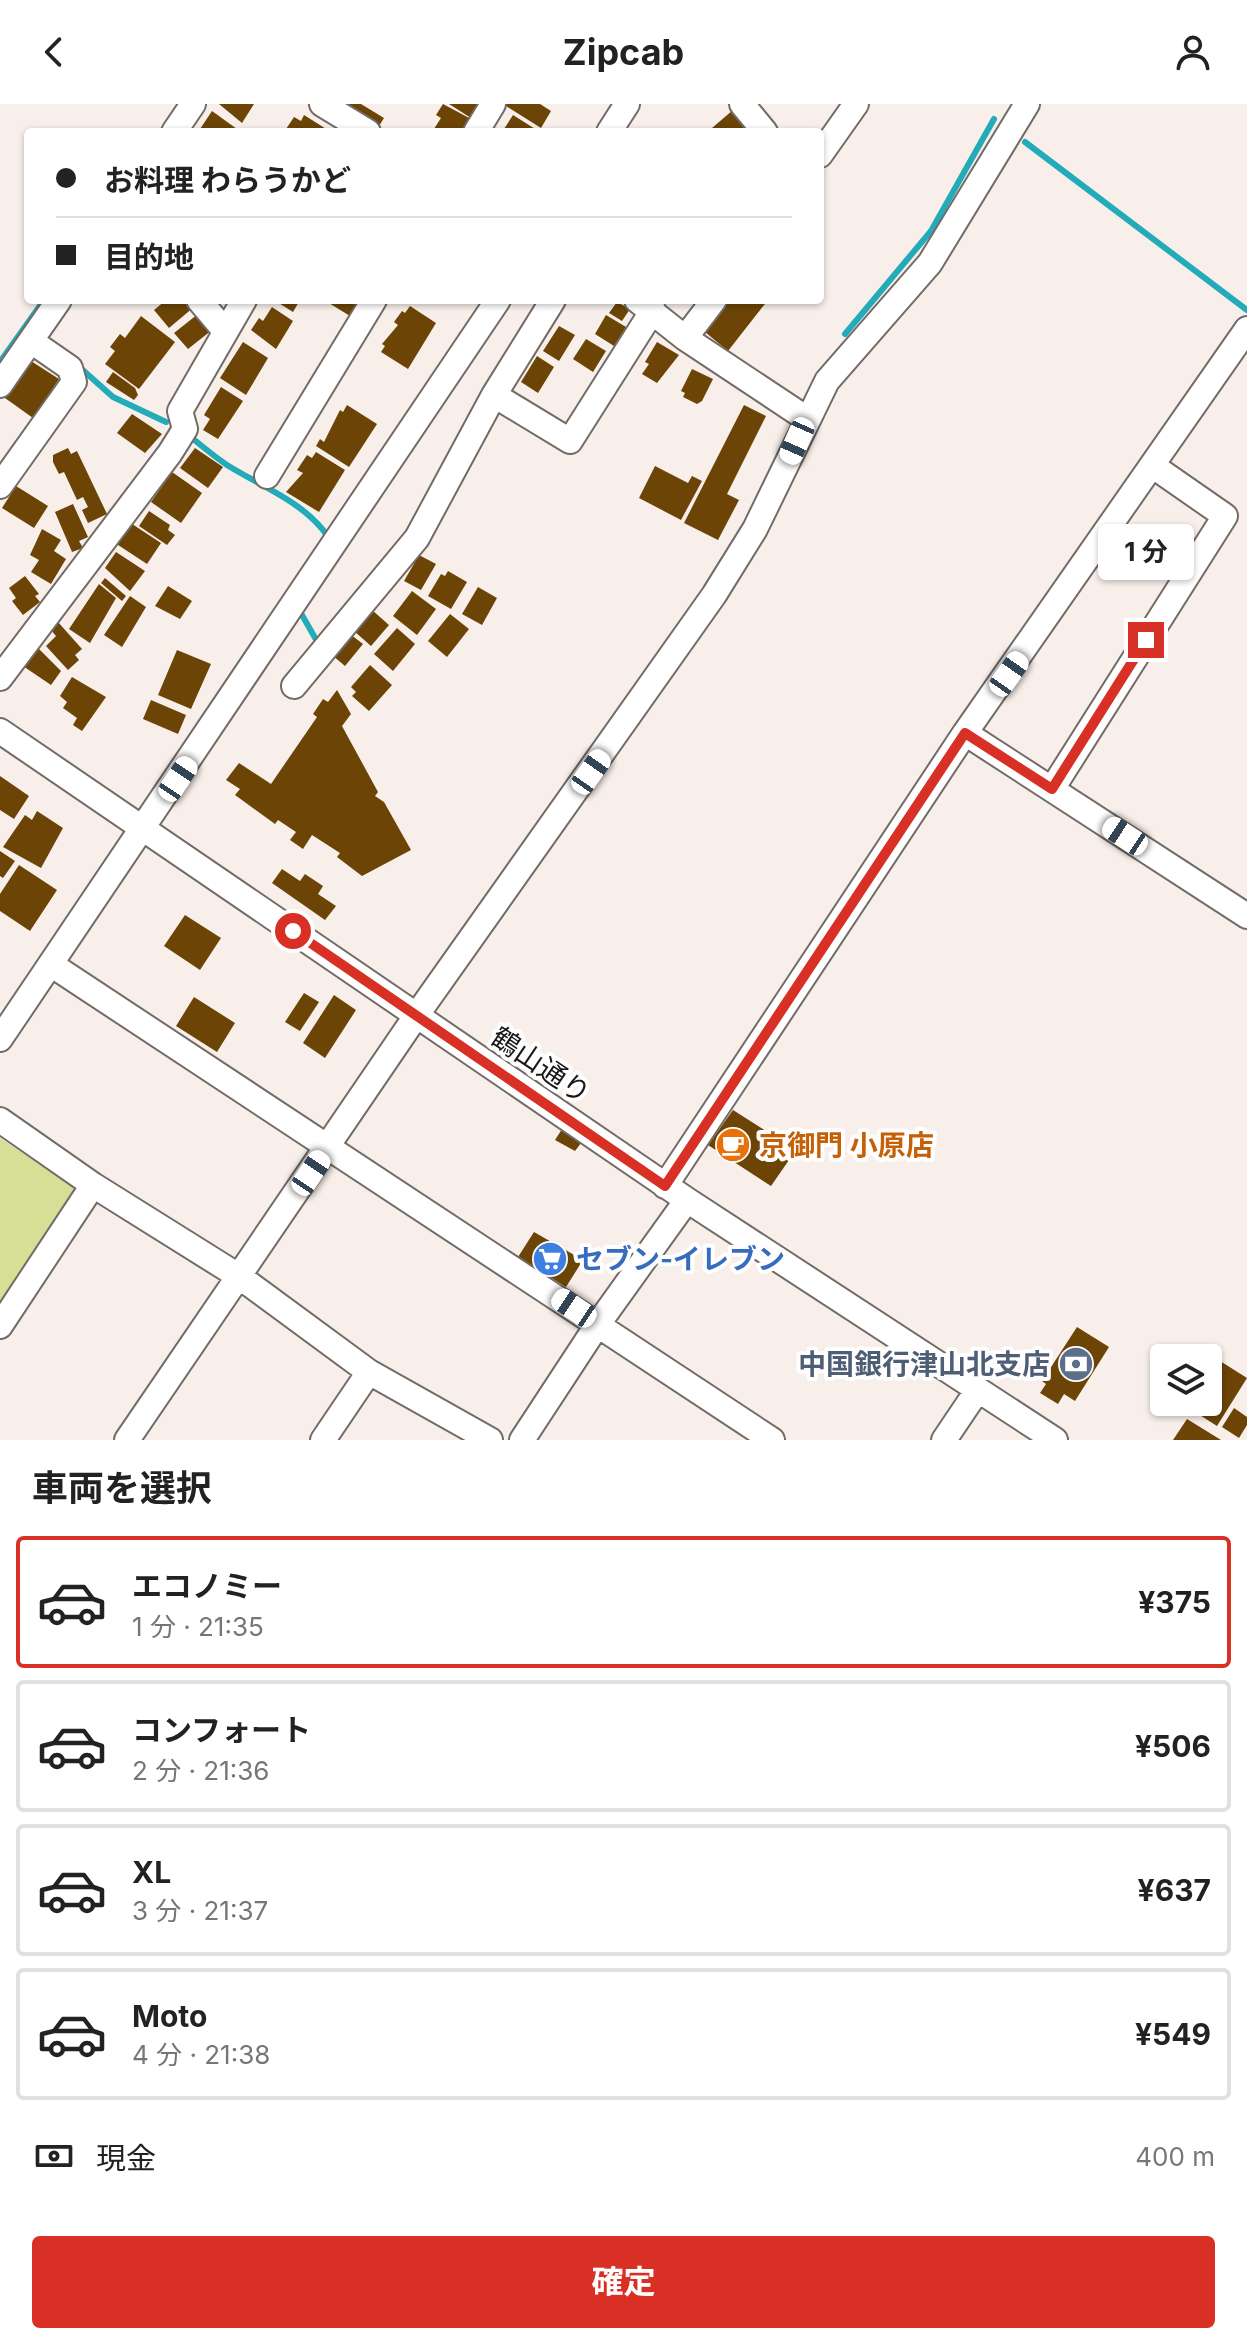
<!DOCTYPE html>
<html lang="ja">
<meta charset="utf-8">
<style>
:root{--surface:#fff;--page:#f2f2f2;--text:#222;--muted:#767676;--line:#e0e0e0;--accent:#d93025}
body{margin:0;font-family:Inter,"Noto Sans JP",sans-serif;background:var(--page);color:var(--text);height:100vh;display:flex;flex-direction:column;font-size:30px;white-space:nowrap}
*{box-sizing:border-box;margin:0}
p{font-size:26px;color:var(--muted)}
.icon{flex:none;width:44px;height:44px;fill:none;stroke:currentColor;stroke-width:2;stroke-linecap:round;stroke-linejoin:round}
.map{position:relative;height:1336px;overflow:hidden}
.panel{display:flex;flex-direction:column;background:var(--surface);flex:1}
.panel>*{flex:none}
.banner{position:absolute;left:24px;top:24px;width:800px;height:176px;border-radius:8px;box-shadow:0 2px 6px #0004;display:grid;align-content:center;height:176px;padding:0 32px;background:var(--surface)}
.controls{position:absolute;left:1150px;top:1240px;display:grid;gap:16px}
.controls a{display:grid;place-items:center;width:72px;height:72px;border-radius:8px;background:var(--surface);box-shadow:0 2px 6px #0004;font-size:40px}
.end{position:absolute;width:36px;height:36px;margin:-18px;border:10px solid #d93025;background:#fff;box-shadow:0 0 0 4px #fff}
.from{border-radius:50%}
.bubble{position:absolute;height:56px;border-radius:8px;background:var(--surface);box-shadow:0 2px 6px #0004;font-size:26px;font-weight:700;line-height:56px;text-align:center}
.car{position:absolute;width:24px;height:48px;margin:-24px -12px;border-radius:10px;box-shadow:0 0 6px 2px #0007;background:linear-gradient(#fff 24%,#345 0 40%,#fff 0 76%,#345 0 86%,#fff 0)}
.banner b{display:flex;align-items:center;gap:28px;height:76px;font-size:30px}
.banner b+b{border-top:2px solid var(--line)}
.banner i{width:20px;height:20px;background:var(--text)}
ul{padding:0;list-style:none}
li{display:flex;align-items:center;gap:24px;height:132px;margin:0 16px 12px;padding:0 16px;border:4px solid var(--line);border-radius:8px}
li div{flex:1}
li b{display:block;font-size:30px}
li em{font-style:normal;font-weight:700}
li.selected{border-color:var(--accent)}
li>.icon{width:72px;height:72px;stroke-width:1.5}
h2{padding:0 32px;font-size:36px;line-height:96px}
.pay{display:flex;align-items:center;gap:20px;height:88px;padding:0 32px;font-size:30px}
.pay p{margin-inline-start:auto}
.primary-button{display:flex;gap:16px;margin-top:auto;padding:16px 32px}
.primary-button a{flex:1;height:92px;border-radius:8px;background:var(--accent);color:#fff;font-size:32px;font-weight:700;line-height:92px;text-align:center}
header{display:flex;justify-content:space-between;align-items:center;height:104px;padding:0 32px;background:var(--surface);font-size:36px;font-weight:700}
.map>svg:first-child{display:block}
.green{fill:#d7df97}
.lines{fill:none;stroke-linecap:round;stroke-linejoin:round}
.stream{stroke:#23abba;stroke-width:6}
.building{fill:#6b4406}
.minor-casing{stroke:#726b66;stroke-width:28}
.minor{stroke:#fff;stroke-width:24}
.route{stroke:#d93025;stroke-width:10}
.labels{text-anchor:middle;stroke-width:8;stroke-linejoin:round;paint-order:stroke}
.street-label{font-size:28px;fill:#1a1716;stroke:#fefefe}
.food-label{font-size:28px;font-weight:bold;fill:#c56008;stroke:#fefefe;text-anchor:start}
.shop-label{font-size:28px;font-weight:bold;fill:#366cbe;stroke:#fefefe;text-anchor:start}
.service-label{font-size:28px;font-weight:bold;fill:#4e5e75;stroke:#fefefe;text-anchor:end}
</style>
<header><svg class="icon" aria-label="back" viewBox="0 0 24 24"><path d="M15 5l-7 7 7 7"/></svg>Zipcab<svg class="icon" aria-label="person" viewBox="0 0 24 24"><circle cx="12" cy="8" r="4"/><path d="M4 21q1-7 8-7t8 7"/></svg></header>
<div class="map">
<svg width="1247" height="1336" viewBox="0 0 1247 1336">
<rect width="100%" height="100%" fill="#f8efea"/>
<path class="green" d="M0 1034 75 1084 0 1205Z"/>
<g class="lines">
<path class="stream" d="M1025 38 1247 206
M845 230 931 127 994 15
M0 258 44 196
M76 260 113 293 166 318
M192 334C203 343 215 353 227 361 262 383 305 398 329 434
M298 504 318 539"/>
</g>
<path class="building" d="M219 0H254L242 19Z
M346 0H361L384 14 379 22Z
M443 0 471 15 462 28H432L441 14 436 11Z
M449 0H480L471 14Z
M503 0H540L551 7 541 24Z
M733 6 747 22 740 28H715L712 24Z
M212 7 237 25 236 28H198Z
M304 11 331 28H284L294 13 301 17Z
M513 11 540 28H502Z
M166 196H188L194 203 169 224 154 206Z
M274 196H300L293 208Z
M324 196H360L350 212Z
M729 196H768L728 247 705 228Z
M617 198 630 205 622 217 609 209Z
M410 202 436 219 408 265 381 248 385 242 382 240 398 221 394 218 402 207 405 209Z
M272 203 293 217 276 245 251 226 259 214 263 217Z
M198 210 212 226 188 245 174 229Z
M606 211 626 223 614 242 595 230Z
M141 212 175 238 139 285 105 260 115 247 110 243 120 230 125 234Z
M559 222 575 231 559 257 543 247Z
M586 235 606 247 593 268 573 255Z
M243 238 268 254 246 291 220 274Z
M657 238 679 251 657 279 642 270 649 260 645 258Z
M537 252 554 263 538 289 521 278Z
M31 257 59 275 33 314 5 294Z
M692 265 713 275 702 297 697 300 683 293 685 289 681 287Z
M113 268 135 284 138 291 134 296 106 278Z
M221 283 243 297 218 335 203 326 210 315 204 311Z
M347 301 377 320 349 363 316 342 320 335 324 338 340 306 343 308Z
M744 301 766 312 727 390 739 396 718 436 684 419Z
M132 310 162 330 145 349 117 329Z
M68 344 71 350 77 347 107 410 88 419 82 406 88 403 83 393 77 396 64 368 59 370 53 358V351Z
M195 344 223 363 208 384 180 364Z
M316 348 345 366 319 408 286 388 303 369 297 366 307 351 312 354Z
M655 362 688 379 692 372 702 377 681 416 639 394Z
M172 368 202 389 181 419 151 398Z
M16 382 48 402 34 424 2 404Z
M73 400 88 433 79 437 83 444 72 448 55 408Z
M149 407 170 421 168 426 175 431 167 441 139 422Z
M126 416 161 439 147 460 112 437Z
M42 425 61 436 54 447 66 455 51 480 31 468 39 456 30 451Z
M116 448 145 467 130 487 105 464Z
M419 451 436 460 421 486 404 477Z
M448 467 467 478 451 505 428 492 441 470 445 472Z
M25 472 39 490 35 492 40 498 23 511 12 497 16 494 9 484Z
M105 474 126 492 122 497 101 479Z
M99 480 116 494 90 539 69 525Z
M168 482 192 497 180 515 155 502Z
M478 483 497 494 482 521 462 510Z
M412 487 436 505 417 531 393 512Z
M130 492 146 503 122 543 104 531Z
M372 506 389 521 371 542 354 527Z
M450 510 469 525 447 553 428 537Z
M58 518 82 545 75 551 79 556 68 566 46 542 56 532 50 525Z
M397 524 415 540 393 567 374 550Z
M350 530 363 540 345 562 332 551Z
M34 540 61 567 51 581 20 560Z
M177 546 211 560 191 605 158 591Z
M370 561 392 581 369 607 352 592 356 588 351 583Z
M72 573 106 593 82 627 73 621 77 614 63 604 67 598 60 592Z
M337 586 351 610 342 622 378 688 375 692 384 698 411 746 362 772 337 753 340 749 312 731 303 745 290 736 296 728 278 716 275 720 235 691 240 685 226 676 239 659 271 680 317 613 313 610 323 595 328 598Z
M151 596 186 611 178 630 143 615Z
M0 672 29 692 14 715 0 706Z
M37 707 63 724 41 764 3 743 25 711 32 716Z
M0 747 15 757 3 774 0 772Z
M19 761 57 786 30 827 0 807V790Z
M282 765 300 777 305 770 323 782 318 790 336 802 325 816 272 779Z
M185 811 221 834 200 866 164 842Z
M304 889 319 898 300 927 285 918Z
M334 891 356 906 325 954 303 939Z
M194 893 235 919 217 948 176 922Z
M733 1006 796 1046 771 1082 708 1041Z
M564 1022 584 1035 575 1047 555 1036Z
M534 1128 583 1156 566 1183 518 1153Z
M1077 1223 1109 1243 1075 1297 1064 1290 1058 1300 1040 1289 1046 1280 1042 1277Z
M1209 1250 1247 1274 1217 1322 1195 1308 1198 1302 1192 1298H1208Z
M1234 1304 1247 1313V1321L1239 1334 1222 1323Z
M1187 1315 1221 1336H1173Z"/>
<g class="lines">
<g class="minor-casing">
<path id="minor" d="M322 0 368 28
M742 0 765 28
M174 28 193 0
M476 28 493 0
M609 28 627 0
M820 51 856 0
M199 196 225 227
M637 196 685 234 807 315
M685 234 714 196
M0 281 59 196
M494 291 570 337 653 206
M267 372 374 196
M0 382 74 278 70 264 31 237
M0 574 170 349 185 325 180 307 244 196
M294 582 417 434 494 291 553 196
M0 627 687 1096 1055 1336
M965 629 1247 812
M1052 685 1225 412 1153 362
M52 861 772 1336
M0 935 498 196
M0 1016 93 1081 240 1173 369 1268 490 1336
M665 1082 965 629 1247 225
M0 1222 93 1081
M127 1336 416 912 714 491 755 425 827 277 930 159 1027 0
M323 1336 369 1268
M522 1336 598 1220 687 1096
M944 1336 977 1287"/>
</g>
<use href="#minor" class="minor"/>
</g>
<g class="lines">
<path class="route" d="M293 827 665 1082 965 629 1052 685 1146 536"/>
</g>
<defs>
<g id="cafe-disc" transform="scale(1.8)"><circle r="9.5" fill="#e8710a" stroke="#fefefe"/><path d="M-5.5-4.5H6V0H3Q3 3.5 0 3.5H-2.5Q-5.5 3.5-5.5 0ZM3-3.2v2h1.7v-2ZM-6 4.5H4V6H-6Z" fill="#fff"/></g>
<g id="supermarket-disc" transform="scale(1.8)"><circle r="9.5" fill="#3f7fe0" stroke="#fefefe"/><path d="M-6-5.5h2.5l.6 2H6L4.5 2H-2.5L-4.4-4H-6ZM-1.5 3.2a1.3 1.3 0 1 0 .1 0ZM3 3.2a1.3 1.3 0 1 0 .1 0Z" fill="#fff"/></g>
<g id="bank-disc" transform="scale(1.8)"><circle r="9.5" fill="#5c6f8a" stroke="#fefefe"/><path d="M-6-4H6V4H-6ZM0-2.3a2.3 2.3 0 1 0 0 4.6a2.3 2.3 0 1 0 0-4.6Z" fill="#fff"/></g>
</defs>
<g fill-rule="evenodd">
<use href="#cafe-disc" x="733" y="1041"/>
<use href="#supermarket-disc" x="550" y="1155"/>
<use href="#bank-disc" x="1076" y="1260"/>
</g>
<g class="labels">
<g class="street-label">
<text transform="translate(541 961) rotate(34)" y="10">鶴山通り</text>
</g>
<g class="food-label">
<text x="759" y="1051">京御門 小原店</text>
</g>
<g class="shop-label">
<text x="576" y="1165">セブン-イレブン</text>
</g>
<g class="service-label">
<text x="1050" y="1270">中国銀行津山北支店</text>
</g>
</g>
</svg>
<div class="controls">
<a><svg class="icon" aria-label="layers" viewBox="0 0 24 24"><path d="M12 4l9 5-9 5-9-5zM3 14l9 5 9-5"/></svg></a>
</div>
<i class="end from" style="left:293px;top:827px"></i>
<i class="end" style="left:1146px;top:536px"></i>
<div class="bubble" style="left:1098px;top:420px;width:96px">1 分</div>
<i class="car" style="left:797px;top:337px;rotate:204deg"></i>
<i class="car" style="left:1009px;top:570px;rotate:35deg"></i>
<i class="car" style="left:591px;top:668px;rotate:35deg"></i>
<i class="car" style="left:178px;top:675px;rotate:34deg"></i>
<i class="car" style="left:1125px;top:732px;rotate:303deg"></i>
<i class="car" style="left:311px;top:1069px;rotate:34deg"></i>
<i class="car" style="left:574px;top:1204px;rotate:304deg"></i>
<div class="banner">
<b><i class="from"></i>お料理 わらうかど</b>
<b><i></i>目的地</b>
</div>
</div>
<section class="panel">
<h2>車両を選択</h2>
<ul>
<li class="selected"><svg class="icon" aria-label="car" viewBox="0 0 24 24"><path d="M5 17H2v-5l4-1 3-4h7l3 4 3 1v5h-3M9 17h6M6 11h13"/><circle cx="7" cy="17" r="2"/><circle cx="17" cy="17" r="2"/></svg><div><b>エコノミー</b><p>1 分 · 21:35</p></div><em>¥375</em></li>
<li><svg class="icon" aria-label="car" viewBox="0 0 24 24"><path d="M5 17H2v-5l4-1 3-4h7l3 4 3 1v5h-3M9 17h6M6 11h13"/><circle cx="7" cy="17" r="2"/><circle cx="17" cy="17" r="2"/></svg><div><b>コンフォート</b><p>2 分 · 21:36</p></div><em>¥506</em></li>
<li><svg class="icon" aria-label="car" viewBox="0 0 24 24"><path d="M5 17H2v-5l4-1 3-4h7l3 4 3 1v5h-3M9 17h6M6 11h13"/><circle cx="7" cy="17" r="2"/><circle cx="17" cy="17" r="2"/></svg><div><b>XL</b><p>3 分 · 21:37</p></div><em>¥637</em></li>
<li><svg class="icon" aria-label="car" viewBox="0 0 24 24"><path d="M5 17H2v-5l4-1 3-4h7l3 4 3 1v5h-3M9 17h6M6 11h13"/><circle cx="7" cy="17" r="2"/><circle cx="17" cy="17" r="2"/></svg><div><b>Moto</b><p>4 分 · 21:38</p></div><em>¥549</em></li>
</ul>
<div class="pay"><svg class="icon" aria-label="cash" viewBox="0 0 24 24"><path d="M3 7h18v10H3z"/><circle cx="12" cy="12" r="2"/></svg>現金<p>400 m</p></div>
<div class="primary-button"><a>確定</a></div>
</section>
